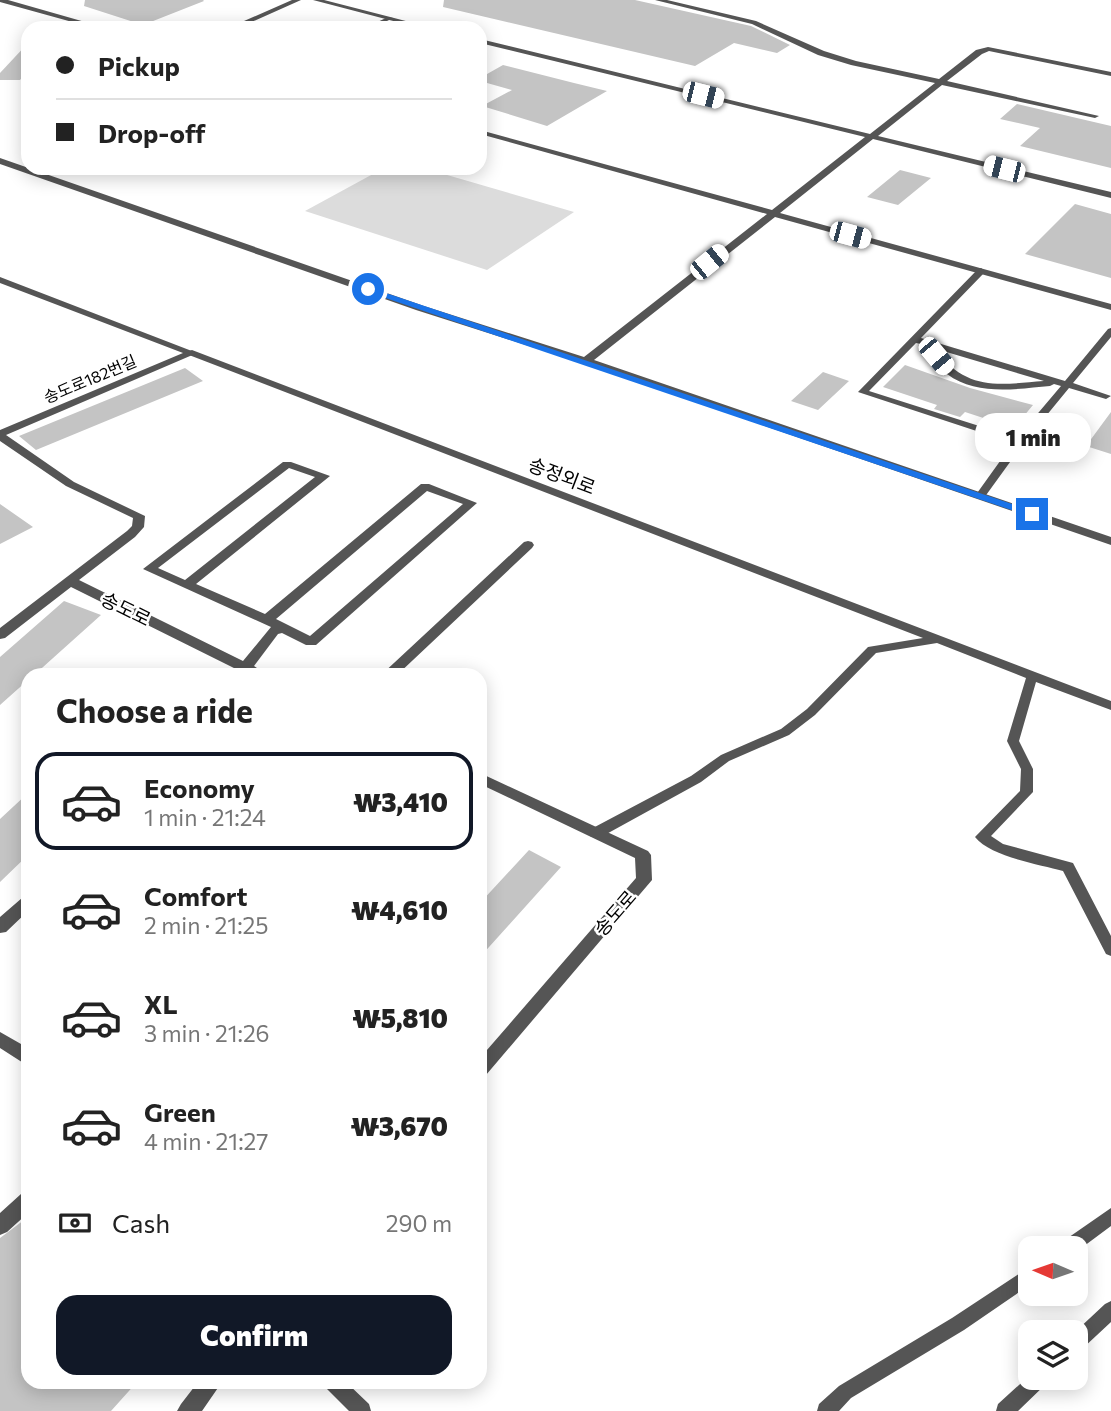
<!DOCTYPE html>
<meta charset="utf-8">
<style>
:root{--surface:#fff;--page:#f2f2f2;--text:#222;--muted:#767676;--line:#e0e0e0;--accent:#111827}
body{margin:0;font-family:Commissioner,"Noto Sans KR",sans-serif;background:var(--page);color:var(--text);height:100vh;display:flex;flex-direction:column;font-size:26px;white-space:nowrap}
*{box-sizing:border-box;margin:0}
p{font-size:23px;color:var(--muted)}
.icon{flex:none;width:38px;height:38px;fill:none;stroke:currentColor;stroke-width:2;stroke-linecap:round;stroke-linejoin:round}
.map{position:relative;flex:1;overflow:hidden}
.side{position:absolute;left:21px;top:668px;width:466px;height:721px;display:flex;flex-direction:column;background:var(--surface);border-radius:21px;box-shadow:0 4px 18px #0003}
.side>*{flex:none}
.banner{position:absolute;left:21px;top:21px;width:466px;height:154px;border-radius:21px;box-shadow:0 4px 18px #0003;display:grid;align-content:center;height:154px;padding:0 35px;background:var(--surface)}
.needle{width:46px;rotate:272deg}
.tools{position:absolute;left:1018px;top:1236px;display:grid;gap:14px}
.tools a{display:grid;place-items:center;width:70px;height:70px;border-radius:14px;background:var(--surface);box-shadow:0 4px 18px #0003;font-size:35px}
.end{position:absolute;width:32px;height:32px;margin:-16px;border:9px solid #1a73e8;background:#fff;box-shadow:0 0 0 4px #fff}
.from{border-radius:50%}
.bubble{position:absolute;height:49px;border-radius:21px;background:var(--surface);box-shadow:0 4px 18px #0003;font-size:23px;font-weight:800;line-height:49px;text-align:center}
.car{position:absolute;width:21px;height:42px;margin:-21px -10px;border-radius:9px;box-shadow:0 0 5px 2px #0007;background:linear-gradient(#fff 24%,#345 0 40%,#fff 0 76%,#345 0 86%,#fff 0)}
.banner b{display:flex;align-items:center;gap:24px;height:66px;font-size:26px}
.banner b+b{border-top:2px solid var(--line)}
.banner i{width:18px;height:18px;background:var(--text)}
ul{padding:0;list-style:none}
li{display:flex;align-items:center;gap:21px;height:98px;margin:0 14px 10px;padding:0 21px;border:4px solid transparent;border-radius:21px}
li div{flex:1}
li b{display:block;font-size:26px}
li em{font-style:normal;font-weight:800}
li.active{border-color:var(--accent)}
li>.icon{width:63px;height:63px;stroke-width:1.5}
h2{padding:0 35px;font-size:32px;line-height:84px}
.pay{display:flex;align-items:center;gap:18px;height:77px;padding:0 35px;font-size:26px}
.pay p{margin-inline-start:auto}
.primary-button{display:flex;gap:14px;margin-top:auto;padding:14px 35px}
.primary-button a{flex:1;height:80px;border-radius:21px;background:var(--accent);color:#fff;font-size:28px;font-weight:800;line-height:80px;text-align:center}
.map>svg:first-child{display:block}
.green{fill:#dcdcdc}
.building{fill:#c4c4c4}
.lines{fill:none;stroke-linecap:round;stroke-linejoin:round}
.lane{fill:#555;fill-rule:evenodd}
.street{fill:#555;fill-rule:evenodd}
.route{fill:#1a73e8}
.labels{text-anchor:middle;stroke-width:5;stroke-linejoin:round;paint-order:stroke}
.far-street-label{font-size:16px;fill:#000;stroke:#fff}
.street-label{font-size:19px;fill:#000;stroke:#fff}
</style>
<div class="map">
<svg width="1111" height="1411" viewBox="0 0 1111 1411">
<rect width="100%" height="100%" fill="#fff"/>
<path class="green" d="M384 168H423L574 212 487 270 305 211Z"/>
<path class="building" d="M85 0H203L204 1 143 25 84 6Z
M444 0H635L751 26 790 45 777 53 734 43 695 66 443 7Z
M28 43V71L20 80H0V73Z
M503 65 574 83 607 91 547 126 482 106 512 90 480 81V78Z
M1017 104 1111 126V168L1020 146 1040 128 1000 119Z
M900 170 931 178 898 205 867 197Z
M1075 204 1111 214V278L1025 254Z
M905 365 970 388 1033 405 1014 428 965 412 960 417 934 409 937 405 883 387Z
M185 368 203 381 36 450 19 436Z
M823 372 849 381 818 410 791 401Z
M1111 412V454L1086 446Z
M0 504 33 527 0 544Z
M64 601 101 615 33 676H28V680L0 705V657Z
M28 793V855L0 882V819Z
M529 850 561 867 480 957V903Z
M28 1217V1382H137L111 1411H0V1238Z"/>
<g class="lines">
<path class="lane" d="M388 17 393 18 373 28H365Z
M981 268 985 271 984 273 921 338 1065 381 1108 329 1111 328V337L1073 383 1111 396 1106 399 1069 388 1023 444 984 498 980 499 975 496 1013 443 858 392 978 269ZM916 343 921 344C929 354 936 366 947 374 976 396 1016 389 1050 386L1054 384 1061 386 1017 438 869 391ZM933 348 1044 381C994 385 968 391 933 348Z
M192 350 1111 701V710L1036 682 1019 741 1033 769V792L991 836 1003 844 1073 863 1111 936V956L1106 954 1063 871C1039 864 991 857 975 837L1020 791 1021 769 1007 741 1026 678 937 643 876 653 815 715 789 735 729 761 701 782 601 837H591L589 833 591 829 691 776 721 755 781 729 807 709 868 647 923 638 189 355V351Z
M1111 1208V1226L1076 1252V1248H1060L1062 1242Z
M1031 1266V1284L964 1330 851 1398 839 1411H817L819 1404 839 1386 952 1318Z
M1111 1301V1322L1082 1349 1076 1352 1075 1332 1105 1304Z
M1031 1374V1377H1050L1047 1383 1018 1411H996L998 1404Z
M323 1382H346L369 1404 371 1411H349L326 1388Z"/>
<path class="street" d="M0 0H8L106 28H94L0 2Z
M292 0H301L238 28H228Z
M313 0H324L433 28H420Z
M655 0H667L756 21 824 51 856 61 939 79 976 50 988 47 1111 72V76L989 51 982 54 947 81 1099 116 1095 118 942 85 878 136 1111 192V198L873 139 780 213 1111 304V310L775 217 594 360 1111 537V545L582 363 416 310 0 164V158L424 306 584 357 767 214 480 134V130L772 210 865 137 480 43V39L870 134 935 83 851 65 818 55 752 24Z
M0 277 197 353 6 435 74 482 145 516 144 527 135 537 79 580 243 661 271 627 143 569 283 462H291L330 476 196 584 265 614 421 484H429L477 503 316 645H306L282 633 278 634 254 666 269 676H250L71 587 5 638 0 639V628L127 531 132 526 133 518 66 486 0 441V430L183 353 0 283ZM289 468 315 477 185 580 158 568ZM427 491 463 504 310 636 276 619Z
M528 541 532 542 534 545 532 548 396 676H380L524 542Z
M480 773 648 851 651 855 652 880 486 1075 480 1078V1058L636 878 635 858 480 784Z
M28 896V911L6 932 0 933V917L22 898Z
M0 1032 28 1048V1066L0 1048Z
M28 1191V1213L7 1232 0 1235V1213L21 1194Z
M198 1382H222L202 1411H177L181 1404Z"/>
</g>
<path class="route" d="M368 287 1036 512 1037 514 1029 516 365 291Z"/>
<g class="labels">
<g class="far-street-label">
<text transform="translate(90 379) rotate(-23)" y="6">송도로182번길</text>
</g>
<g class="street-label">
<text transform="translate(562 476) rotate(21)" y="7">송정외로</text>
<text transform="translate(126 609) rotate(26)" y="7">송도로</text>
<text transform="translate(615 913) rotate(-49)" y="7">송도로</text>
</g>
</g>
</svg>
<div class="tools">
<a><svg class="needle" viewBox="-14 -14 28 28"><path d="M0-13l5 13h-10z" fill="#e53935"/><path d="M0 13l5-13h-10z" fill="#767676"/></svg></a>
<a><svg class="icon" aria-label="layers" viewBox="0 0 24 24"><path d="M12 4l9 5-9 5-9-5zM3 14l9 5 9-5"/></svg></a>
</div>
<i class="end from" style="left:368px;top:289px"></i>
<i class="end" style="left:1032px;top:514px"></i>
<div class="bubble" style="left:975px;top:413px;width:116px">1 min</div>
<i class="car" style="left:703px;top:95px;rotate:104deg"></i>
<i class="car" style="left:1004px;top:169px;rotate:284deg"></i>
<i class="car" style="left:850px;top:235px;rotate:105deg"></i>
<i class="car" style="left:709px;top:262px;rotate:51deg"></i>
<i class="car" style="left:936px;top:356px;rotate:140deg"></i>
<div class="banner">
<b><i class="from"></i>Pickup</b>
<b><i></i>Drop-off</b>
</div>
<section class="side">
<h2>Choose a ride</h2>
<ul>
<li class="active"><svg class="icon" aria-label="car" viewBox="0 0 24 24"><path d="M5 17H2v-5l4-1 3-4h7l3 4 3 1v5h-3M9 17h6M6 11h13"/><circle cx="7" cy="17" r="2"/><circle cx="17" cy="17" r="2"/></svg><div><b>Economy</b><p>1 min · 21:24</p></div><em>₩3,410</em></li>
<li><svg class="icon" aria-label="car" viewBox="0 0 24 24"><path d="M5 17H2v-5l4-1 3-4h7l3 4 3 1v5h-3M9 17h6M6 11h13"/><circle cx="7" cy="17" r="2"/><circle cx="17" cy="17" r="2"/></svg><div><b>Comfort</b><p>2 min · 21:25</p></div><em>₩4,610</em></li>
<li><svg class="icon" aria-label="car" viewBox="0 0 24 24"><path d="M5 17H2v-5l4-1 3-4h7l3 4 3 1v5h-3M9 17h6M6 11h13"/><circle cx="7" cy="17" r="2"/><circle cx="17" cy="17" r="2"/></svg><div><b>XL</b><p>3 min · 21:26</p></div><em>₩5,810</em></li>
<li><svg class="icon" aria-label="car" viewBox="0 0 24 24"><path d="M5 17H2v-5l4-1 3-4h7l3 4 3 1v5h-3M9 17h6M6 11h13"/><circle cx="7" cy="17" r="2"/><circle cx="17" cy="17" r="2"/></svg><div><b>Green</b><p>4 min · 21:27</p></div><em>₩3,670</em></li>
</ul>
<div class="pay"><svg class="icon" aria-label="cash" viewBox="0 0 24 24"><path d="M3 7h18v10H3z"/><circle cx="12" cy="12" r="2"/></svg>Cash<p>290 m</p></div>
<div class="primary-button"><a>Confirm</a></div>
</section>
</div>
